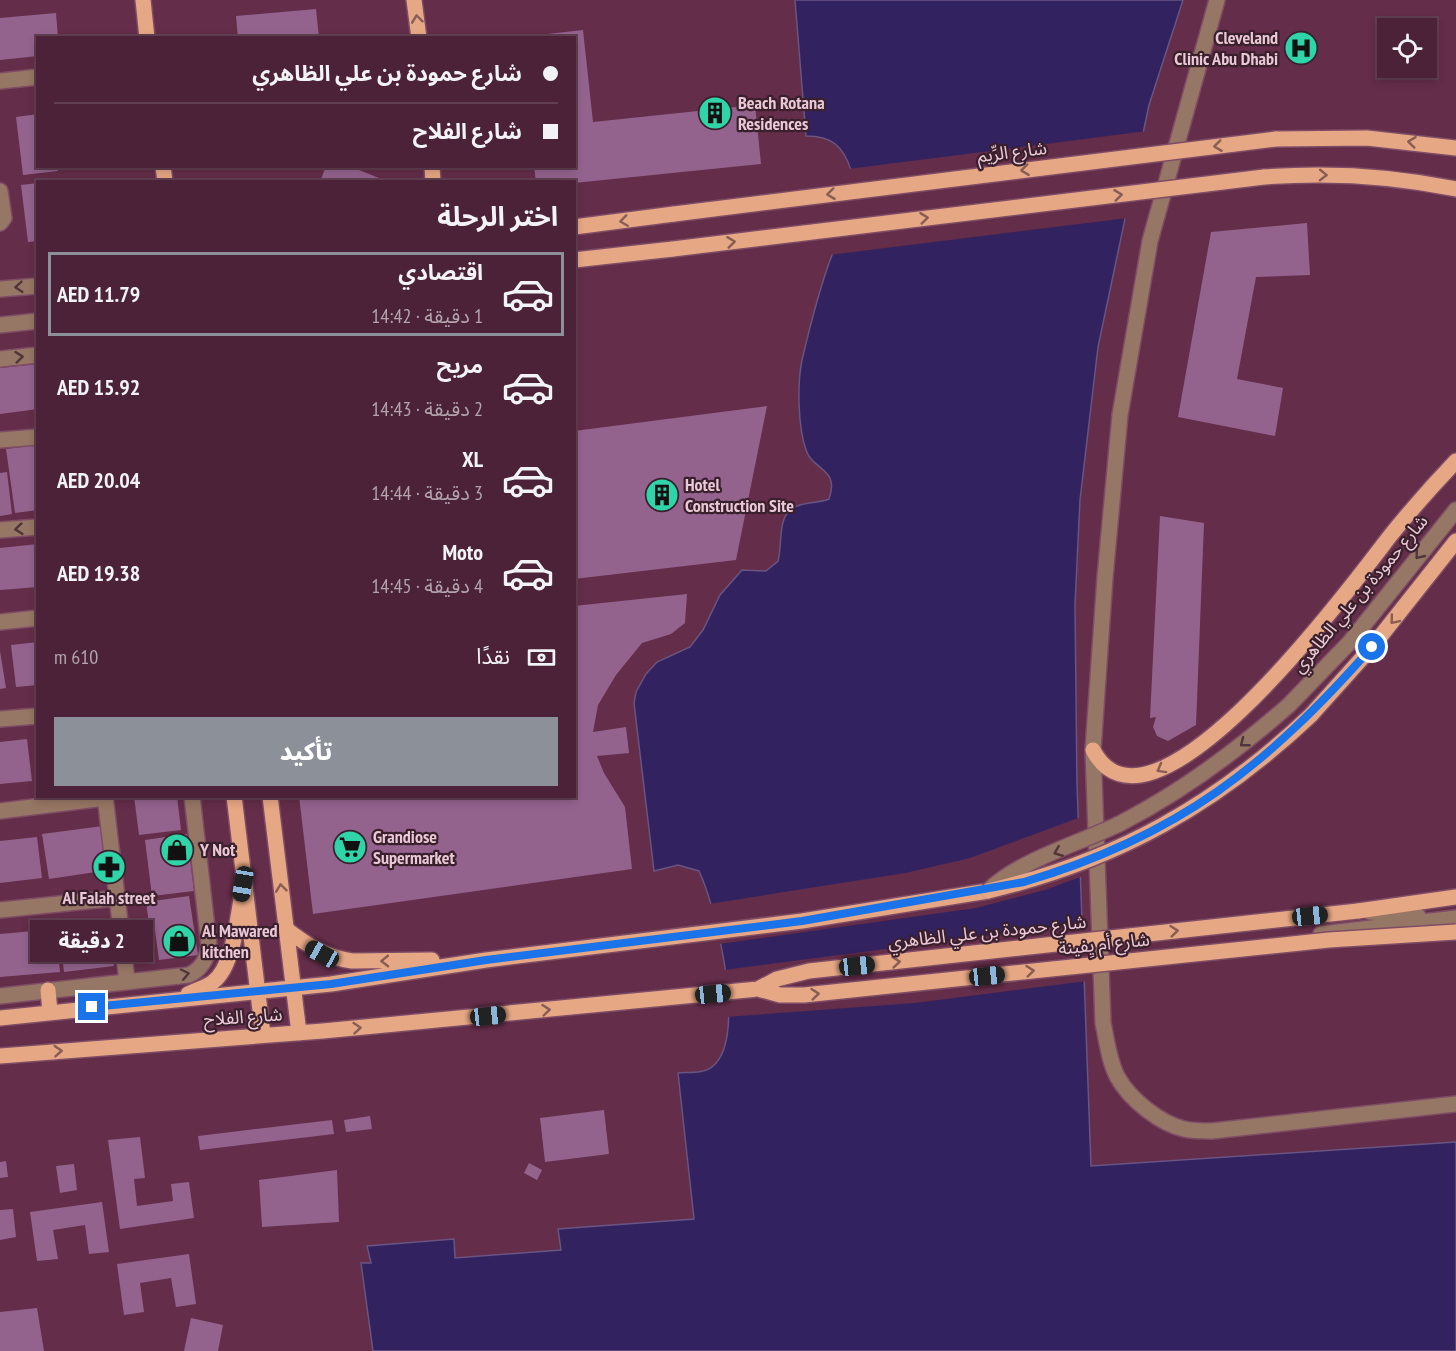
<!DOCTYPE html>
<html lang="ar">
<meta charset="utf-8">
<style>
:root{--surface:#4b2237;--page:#552f42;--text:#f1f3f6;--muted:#b2a4ad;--line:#623f52;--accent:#8c9099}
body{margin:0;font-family:"PT Sans Narrow","Noto Sans Arabic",sans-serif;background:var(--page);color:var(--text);direction:rtl;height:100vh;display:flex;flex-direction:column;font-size:22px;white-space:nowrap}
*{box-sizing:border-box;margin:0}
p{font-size:20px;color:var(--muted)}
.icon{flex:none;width:33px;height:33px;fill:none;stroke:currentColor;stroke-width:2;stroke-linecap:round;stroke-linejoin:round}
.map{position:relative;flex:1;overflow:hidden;direction:ltr}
.panel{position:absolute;left:36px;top:180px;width:540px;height:618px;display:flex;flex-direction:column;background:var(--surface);border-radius:0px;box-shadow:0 3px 9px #0003,0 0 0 2px var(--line);direction:rtl}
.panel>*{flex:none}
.guide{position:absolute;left:36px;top:36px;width:540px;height:132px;border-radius:0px;box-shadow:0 3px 9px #0003,0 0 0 2px var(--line);direction:rtl;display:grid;align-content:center;height:132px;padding:0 18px;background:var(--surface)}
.fabs{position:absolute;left:1377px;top:18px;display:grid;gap:12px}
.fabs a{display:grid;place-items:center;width:60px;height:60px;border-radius:0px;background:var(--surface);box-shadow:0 3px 9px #0003,0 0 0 2px var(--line);font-size:30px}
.end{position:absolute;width:27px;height:27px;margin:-14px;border:8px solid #1a73e8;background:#fff;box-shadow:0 0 0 3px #fff}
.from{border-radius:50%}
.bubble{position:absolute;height:42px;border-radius:0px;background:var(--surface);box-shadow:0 3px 9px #0003,0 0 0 2px var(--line);font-size:20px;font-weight:800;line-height:42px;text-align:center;direction:rtl}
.car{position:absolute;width:18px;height:36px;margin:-18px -9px;border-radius:8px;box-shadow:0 0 4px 2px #0007;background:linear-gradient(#222 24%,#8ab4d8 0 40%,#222 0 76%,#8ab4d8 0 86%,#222 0)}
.guide b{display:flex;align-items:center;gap:21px;height:57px;font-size:22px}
.guide b+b{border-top:2px solid var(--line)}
.guide i{width:15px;height:15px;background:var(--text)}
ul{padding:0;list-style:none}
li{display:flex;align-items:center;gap:18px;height:84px;margin:0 12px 9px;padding:0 6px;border:3px solid transparent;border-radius:0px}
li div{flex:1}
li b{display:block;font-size:22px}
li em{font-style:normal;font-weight:800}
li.active{border-color:var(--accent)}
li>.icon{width:54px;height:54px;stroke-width:1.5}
h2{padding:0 18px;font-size:27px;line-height:72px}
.pay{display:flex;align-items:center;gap:15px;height:66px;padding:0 18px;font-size:22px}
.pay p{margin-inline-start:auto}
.cta{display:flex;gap:12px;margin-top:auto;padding:12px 18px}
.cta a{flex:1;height:69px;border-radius:0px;background:var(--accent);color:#fff;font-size:24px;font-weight:800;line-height:69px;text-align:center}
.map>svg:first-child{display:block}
.water{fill:#322360;stroke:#695483;stroke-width:1.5}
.pier{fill:#642d49}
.building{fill:#93638e}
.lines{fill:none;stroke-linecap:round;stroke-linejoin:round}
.minor-casing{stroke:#7f4c65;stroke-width:18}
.major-casing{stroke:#7f4c65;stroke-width:18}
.minor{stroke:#967665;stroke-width:15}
.major{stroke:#e6a784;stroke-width:15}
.minor-bridge-casing{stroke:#7f4c65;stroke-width:18;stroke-linecap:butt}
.major-bridge-casing{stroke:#7f4c65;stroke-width:18;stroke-linecap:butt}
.minor-bridge{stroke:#967665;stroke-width:15}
.major-bridge{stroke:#e6a784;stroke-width:15}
.oneway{stroke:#875d54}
.oneway2{stroke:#50363a}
.route{stroke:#1a73e8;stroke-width:8}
.labels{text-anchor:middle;stroke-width:4.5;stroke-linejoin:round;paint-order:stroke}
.poi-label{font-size:18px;font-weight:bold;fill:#eac8d6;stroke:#39202c;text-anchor:start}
.street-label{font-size:18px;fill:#eac8d6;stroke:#39202c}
</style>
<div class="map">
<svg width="1456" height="1351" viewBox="0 0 1456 1351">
<rect width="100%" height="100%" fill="#642d49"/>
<path class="water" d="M795 0H1183L1149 105 1098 347 1080 500 1075 605 1077 784 1091 1166 1456 1142V1351H373L361 1263H371L367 1246 454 1239 455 1258 561 1250 558 1229 694 1219 678 1073C688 1072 705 1074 713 1066 748 1037 716 907 699 871L678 865 654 871 634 703 636 692 646 674 657 662 690 647 703 630 720 595 742 570 766 571 778 561C783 544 776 513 797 506 807 502 819 503 829 499 840 468 813 471 806 450 798 427 797 385 802 360 810 326 819 289 832 255 840 234 857 211 857 187 857 182 853 175 851 170 843 146 832 136 806 136Z"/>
<path class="pier" d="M1147 131 1128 218 829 255 846 216 854 187 848 169Z
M1081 817 1083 876 1045 890 976 908 719 944 709 904 905 873 970 858Z
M1085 923 1087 981 915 1003 725 1017 724 970Z"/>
<path class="building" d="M316 9 319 38H238L236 16Z
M56 13 58 38H38V56L0 60V18Z
M583 30 593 122 755 105 761 164 574 183 536 182 534 166H574V38L530 36Z
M38 114V166H57L58 171 23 175 16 117Z
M326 166H349L379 178 378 182H320Z
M38 183V241L28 242 21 185Z
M1307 223 1310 275 1256 277 1237 379 1283 388 1275 436 1178 417 1211 232Z
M38 364V409L0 414V368Z
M767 406 736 560 574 579V431Z
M38 445V510L15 513 6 449Z
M7 472 12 514 0 516V473Z
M1160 516 1204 523 1196 725 1168 741 1157 736 1153 727 1156 717 1150 718Z
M38 544V587L0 590V548Z
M687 594 685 623 671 634 642 643 616 675 598 705 593 732 626 727 629 753 597 756 604 773 625 807 632 869 313 914 299 796H574V606Z
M38 642V685L16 687 11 645Z
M0 651 6 688 0 689Z
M27 739 32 781 0 784V742Z
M134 796H177L181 830 139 835Z
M103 826 109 870 49 879 42 834Z
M187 834 194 891 152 896 145 840Z
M37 837 42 878 0 883V841Z
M189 896 198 955 159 960 154 923 149 924 146 902Z
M109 924 114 966 64 972 59 930Z
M56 929 60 972 0 977V934Z
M604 1110 609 1154 545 1162 540 1118Z
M370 1116 372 1129 346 1132 344 1120Z
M332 1120 334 1134 200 1150 198 1136Z
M140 1137 145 1178 134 1179 137 1206 173 1201 171 1184 189 1182 194 1218 120 1229 108 1140Z
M6 1161 8 1177 0 1178V1162Z
M529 1163 542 1170 537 1180 524 1173Z
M74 1164 77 1190 60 1193 56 1166Z
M337 1170 339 1222 262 1227 259 1180Z
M102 1202 109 1252 89 1254 85 1225 53 1230 58 1259 37 1261 30 1212Z
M13 1209 16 1237 0 1240V1210Z
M189 1254 196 1304 176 1307 171 1278 140 1283 144 1312 124 1315 117 1264Z
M37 1308 44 1351H0V1312Z
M191 1318 223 1325 218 1351H184Z"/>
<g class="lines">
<g class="minor-casing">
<path id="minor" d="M1217 0 1150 241 1120 415 1105 577 1093 750 1103 1023C1107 1041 1109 1062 1118 1078 1130 1099 1159 1123 1184 1129 1192 1131 1203 1131 1212 1131L1456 1104
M0 81 38 77
M0 191 4 218 0 223
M0 289 38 286
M0 325 38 321
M0 359 38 355
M0 440 38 437
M0 530 38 527
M0 622 38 618
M1289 705 1350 642 1456 510
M0 719 38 716
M105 796 127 981
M0 811 105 798
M0 910 117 898
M1370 912 1418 916
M1321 934 1456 918
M0 996 189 975C202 969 207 959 209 945L192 796"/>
</g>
<g class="major-casing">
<path id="major" d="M143 0 147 38
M414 0 419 38
M1276 139 1367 138 1456 148
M163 166 165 182
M432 166 433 182
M1264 177C1329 172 1393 176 1456 189
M574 227 674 214
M574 260 673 249
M1311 715 1372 647 1456 541
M1093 750C1151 861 1356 580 1390 536 1411 510 1433 485 1456 461
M234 796 263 1035
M270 796 299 1033
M1358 911 1456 897
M286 929C307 945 325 957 352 961L432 960
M48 990 50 1012
M188 994C196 990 206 987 213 982 233 967 237 921 241 899
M0 1018 331 984 486 960 802 921 988 891
M0 1056 323 1031 758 989"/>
</g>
<use href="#minor" class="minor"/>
<use href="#major" class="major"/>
<g class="minor-bridge-casing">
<path id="minor-bridge" d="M988 891C1019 860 1081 843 1121 823 1183 791 1238 750 1289 705"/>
</g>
<g class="major-bridge-casing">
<path id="major-bridge" d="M674 214 1276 139
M673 249 1264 177
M988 891C1116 861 1216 805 1311 715
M758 989 780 995H804L1329 940 1456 932
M758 989 777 979 809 971 1358 911"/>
</g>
<use href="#minor-bridge" class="minor-bridge"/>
<use href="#major-bridge" class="major-bridge"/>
</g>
<defs><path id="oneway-chevron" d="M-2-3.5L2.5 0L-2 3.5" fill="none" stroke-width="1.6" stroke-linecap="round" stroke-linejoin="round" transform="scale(1.5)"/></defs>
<g class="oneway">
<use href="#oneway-chevron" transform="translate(417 19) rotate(-97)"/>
<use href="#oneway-chevron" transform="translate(1412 142) rotate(-173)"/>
<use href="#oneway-chevron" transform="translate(1218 146) rotate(173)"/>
<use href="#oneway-chevron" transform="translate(1025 170) rotate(173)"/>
<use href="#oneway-chevron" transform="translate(1323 175) rotate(1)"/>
<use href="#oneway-chevron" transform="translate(831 194) rotate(173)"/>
<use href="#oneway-chevron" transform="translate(1118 195) rotate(-7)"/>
<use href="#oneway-chevron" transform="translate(924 218) rotate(-7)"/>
<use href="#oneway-chevron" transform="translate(624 221) rotate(172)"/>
<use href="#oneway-chevron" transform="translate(731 242) rotate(-7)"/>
<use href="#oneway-chevron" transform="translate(1394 620) rotate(130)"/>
<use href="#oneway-chevron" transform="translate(1161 769) rotate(151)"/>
<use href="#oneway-chevron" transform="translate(281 888) rotate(-97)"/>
<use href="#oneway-chevron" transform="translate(1174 931) rotate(-6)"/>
<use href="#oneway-chevron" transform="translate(385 961) rotate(179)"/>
<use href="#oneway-chevron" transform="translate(896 962) rotate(-6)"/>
<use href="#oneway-chevron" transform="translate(1030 971) rotate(-6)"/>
<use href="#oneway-chevron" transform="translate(815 994) rotate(-6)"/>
<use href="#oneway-chevron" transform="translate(546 1010) rotate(-6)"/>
<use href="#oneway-chevron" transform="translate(357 1028) rotate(-5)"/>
<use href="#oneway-chevron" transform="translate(58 1051) rotate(-4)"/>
</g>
<g class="oneway2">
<use href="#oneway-chevron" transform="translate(19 287) rotate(175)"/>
<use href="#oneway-chevron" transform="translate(19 357) rotate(-6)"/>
<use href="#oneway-chevron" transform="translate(19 529) rotate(174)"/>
<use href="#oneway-chevron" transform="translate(1419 555) rotate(129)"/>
<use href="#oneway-chevron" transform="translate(1244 743) rotate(142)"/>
<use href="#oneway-chevron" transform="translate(1058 852) rotate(158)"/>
<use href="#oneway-chevron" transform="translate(185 974) rotate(-12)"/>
</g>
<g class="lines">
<path class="route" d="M92 1007 331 984 486 960 802 921 1024 882C1179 836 1267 766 1372 647"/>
</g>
<defs>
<g id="hospital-disc" transform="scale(1.725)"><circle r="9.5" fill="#30d4a9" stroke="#39202c"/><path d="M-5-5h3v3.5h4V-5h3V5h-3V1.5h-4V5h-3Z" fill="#111"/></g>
<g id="building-disc" transform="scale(1.725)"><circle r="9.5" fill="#30d4a9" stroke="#39202c"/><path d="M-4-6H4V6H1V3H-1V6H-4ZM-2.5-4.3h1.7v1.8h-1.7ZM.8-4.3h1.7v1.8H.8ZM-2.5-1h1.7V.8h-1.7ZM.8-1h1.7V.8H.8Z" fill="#111"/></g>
<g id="supermarket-disc" transform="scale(1.725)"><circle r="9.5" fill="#30d4a9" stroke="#39202c"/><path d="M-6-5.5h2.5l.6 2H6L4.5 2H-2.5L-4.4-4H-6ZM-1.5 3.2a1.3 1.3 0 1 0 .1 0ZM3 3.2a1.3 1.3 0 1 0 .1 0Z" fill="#111"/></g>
<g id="shop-disc" transform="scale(1.725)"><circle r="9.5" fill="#30d4a9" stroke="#39202c"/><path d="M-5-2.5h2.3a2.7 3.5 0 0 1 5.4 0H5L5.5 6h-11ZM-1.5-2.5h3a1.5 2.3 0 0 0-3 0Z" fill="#111"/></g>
<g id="pharmacy-disc" transform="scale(1.725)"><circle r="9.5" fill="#30d4a9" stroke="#39202c"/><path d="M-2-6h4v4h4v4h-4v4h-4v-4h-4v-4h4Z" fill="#111"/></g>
</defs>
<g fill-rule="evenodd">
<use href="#hospital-disc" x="1301" y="48"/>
<use href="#building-disc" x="715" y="113"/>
<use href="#building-disc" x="662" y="495"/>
<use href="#supermarket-disc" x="350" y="847"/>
<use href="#shop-disc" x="177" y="850"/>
<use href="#pharmacy-disc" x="109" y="867"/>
<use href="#shop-disc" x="179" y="941"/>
</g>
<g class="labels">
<g class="poi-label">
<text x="1278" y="44" text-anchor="end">Cleveland<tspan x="1278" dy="21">Clinic Abu Dhabi</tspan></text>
<text x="738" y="109">Beach Rotana<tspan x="738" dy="21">Residences</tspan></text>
<text x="685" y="491">Hotel<tspan x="685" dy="21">Construction Site</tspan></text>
<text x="373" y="843">Grandiose<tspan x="373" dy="21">Supermarket</tspan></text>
<text x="200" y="856">Y Not</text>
<text x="109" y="904" text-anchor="middle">Al Falah street</text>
<text x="202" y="937">Al Mawared<tspan x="202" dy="21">kitchen</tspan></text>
</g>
<g class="street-label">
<text transform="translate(1012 152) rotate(-7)" y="6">شارع الرِّيم</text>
<text transform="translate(1360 594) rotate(-50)" y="6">شارع حمودة بن علي الظاهري</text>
<text transform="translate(987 932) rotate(-6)" y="6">شارع حمودة بن علي الظاهري</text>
<text transform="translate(1104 944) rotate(-6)" y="6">شارع أم يِفينة</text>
<text transform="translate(243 1017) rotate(-4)" y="6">شارع الفلاح</text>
</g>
</g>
</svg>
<div class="fabs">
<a><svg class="icon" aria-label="locate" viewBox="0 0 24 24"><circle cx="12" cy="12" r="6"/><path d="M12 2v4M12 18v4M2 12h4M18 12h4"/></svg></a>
</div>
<i class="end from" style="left:1372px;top:647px"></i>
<i class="end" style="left:92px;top:1007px"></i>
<div class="bubble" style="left:30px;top:920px;width:123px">2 دقيقة</div>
<i class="car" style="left:243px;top:884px;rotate:189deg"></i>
<i class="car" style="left:1310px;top:916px;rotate:84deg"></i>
<i class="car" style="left:322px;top:954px;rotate:299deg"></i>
<i class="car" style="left:857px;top:966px;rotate:84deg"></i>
<i class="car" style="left:987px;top:976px;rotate:84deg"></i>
<i class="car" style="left:713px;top:994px;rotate:84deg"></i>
<i class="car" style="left:488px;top:1016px;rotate:84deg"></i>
<div class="guide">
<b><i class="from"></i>شارع حمودة بن علي الظاهري</b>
<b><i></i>شارع الفلاح</b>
</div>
<section class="panel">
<h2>اختر الرحلة</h2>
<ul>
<li class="active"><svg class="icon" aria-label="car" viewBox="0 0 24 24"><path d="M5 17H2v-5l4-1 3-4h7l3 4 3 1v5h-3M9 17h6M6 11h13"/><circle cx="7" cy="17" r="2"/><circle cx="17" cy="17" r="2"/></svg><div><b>اقتصادي</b><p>1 دقيقة · 14:42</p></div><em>AED 11.79</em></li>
<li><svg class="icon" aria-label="car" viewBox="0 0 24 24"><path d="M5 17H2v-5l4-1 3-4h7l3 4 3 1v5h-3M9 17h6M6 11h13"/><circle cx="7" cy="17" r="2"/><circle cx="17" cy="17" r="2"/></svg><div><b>مريح</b><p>2 دقيقة · 14:43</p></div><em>AED 15.92</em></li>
<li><svg class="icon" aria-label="car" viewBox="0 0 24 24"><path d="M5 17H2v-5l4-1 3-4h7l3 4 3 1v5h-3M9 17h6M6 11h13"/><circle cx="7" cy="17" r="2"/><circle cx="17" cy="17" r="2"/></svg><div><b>XL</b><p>3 دقيقة · 14:44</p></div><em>AED 20.04</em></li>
<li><svg class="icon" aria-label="car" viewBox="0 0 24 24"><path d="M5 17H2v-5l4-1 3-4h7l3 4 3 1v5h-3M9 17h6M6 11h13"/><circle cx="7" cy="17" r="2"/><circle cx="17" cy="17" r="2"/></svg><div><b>Moto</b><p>4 دقيقة · 14:45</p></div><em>AED 19.38</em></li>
</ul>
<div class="pay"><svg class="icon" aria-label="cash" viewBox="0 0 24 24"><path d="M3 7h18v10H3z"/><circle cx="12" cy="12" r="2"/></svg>نقدًا<p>610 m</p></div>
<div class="cta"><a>تأكيد</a></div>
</section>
</div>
